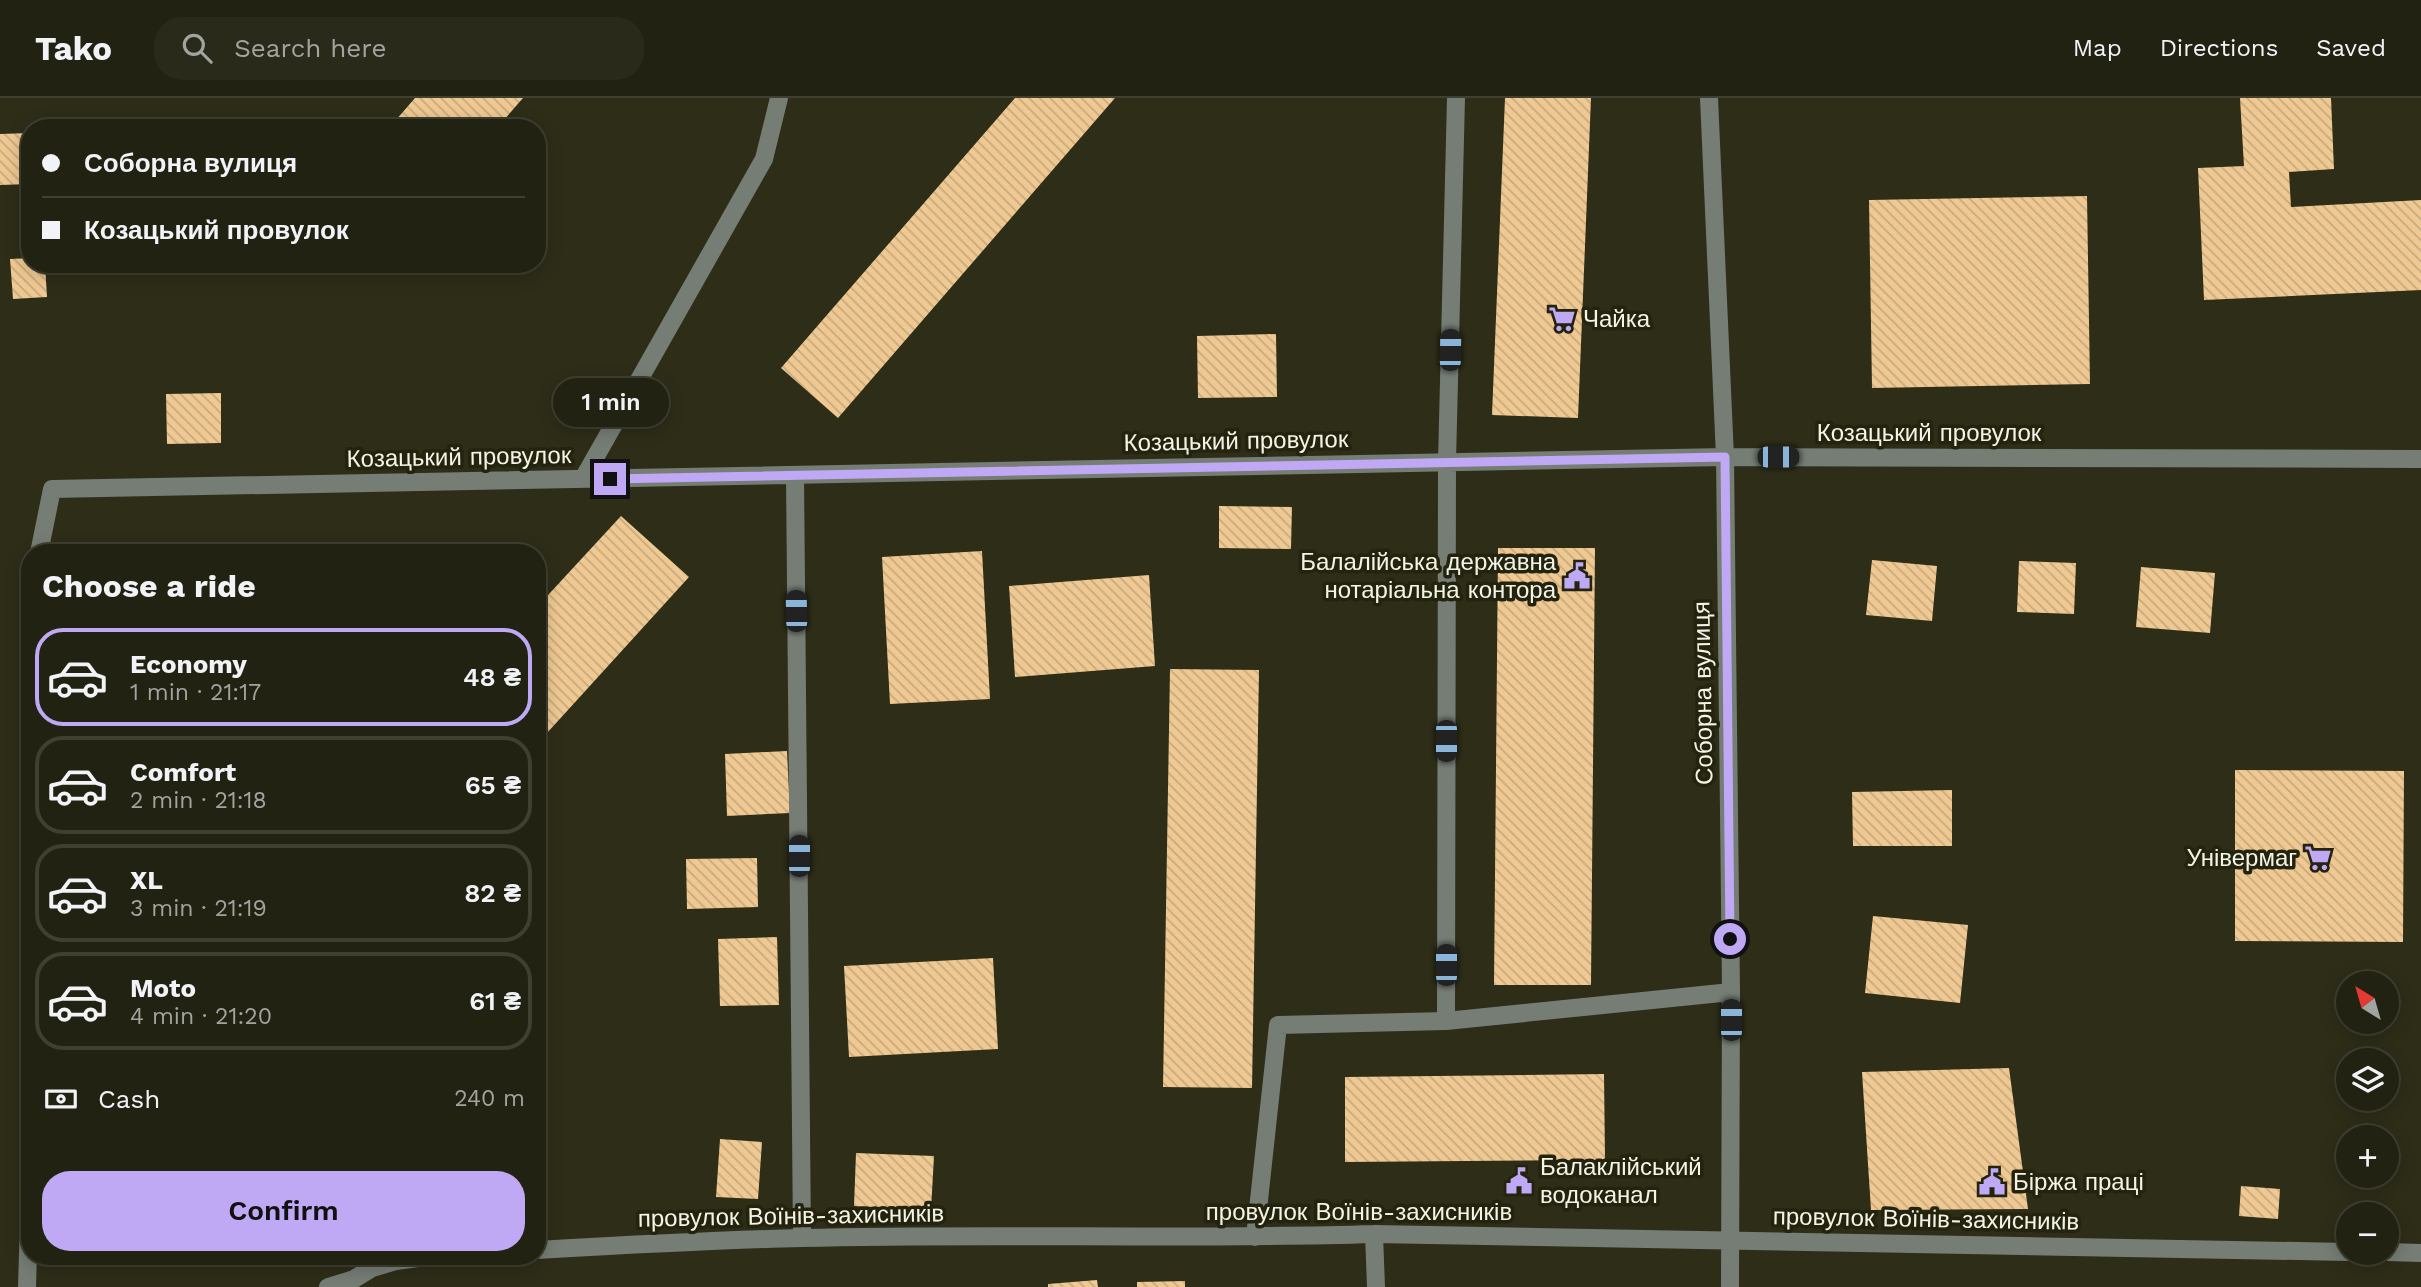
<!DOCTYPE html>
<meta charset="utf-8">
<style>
:root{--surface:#222212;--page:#2a2a1b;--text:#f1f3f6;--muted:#a2a49f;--line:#3f3f32;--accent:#bfa8f4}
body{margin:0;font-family:"Work Sans",sans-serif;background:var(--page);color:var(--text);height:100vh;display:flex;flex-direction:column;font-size:26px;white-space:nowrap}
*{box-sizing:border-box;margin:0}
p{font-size:23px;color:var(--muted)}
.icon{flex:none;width:38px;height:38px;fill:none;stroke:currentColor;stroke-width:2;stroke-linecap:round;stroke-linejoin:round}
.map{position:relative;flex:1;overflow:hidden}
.side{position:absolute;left:21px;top:446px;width:525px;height:721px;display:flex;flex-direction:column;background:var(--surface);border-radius:28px;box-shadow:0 4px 18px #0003,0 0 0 2px var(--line)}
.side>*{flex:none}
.guide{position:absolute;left:21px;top:21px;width:525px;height:154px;border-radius:28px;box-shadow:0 4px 18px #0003,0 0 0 2px var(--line);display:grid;align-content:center;height:154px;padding:0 21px;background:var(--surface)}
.needle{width:46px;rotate:323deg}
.fabs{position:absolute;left:2336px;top:873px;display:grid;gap:14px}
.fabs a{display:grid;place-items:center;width:63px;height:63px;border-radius:50%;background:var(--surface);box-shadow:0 4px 18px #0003,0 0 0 2px var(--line);font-size:35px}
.end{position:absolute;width:32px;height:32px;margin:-16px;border:9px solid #bfa8f4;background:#111;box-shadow:0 0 0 4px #111}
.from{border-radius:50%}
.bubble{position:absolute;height:49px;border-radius:24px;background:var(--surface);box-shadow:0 4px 18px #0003,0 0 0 2px var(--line);font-size:23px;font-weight:600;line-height:49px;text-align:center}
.car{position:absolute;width:21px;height:42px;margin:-21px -10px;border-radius:9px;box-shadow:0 0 5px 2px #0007;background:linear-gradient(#222 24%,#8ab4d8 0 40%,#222 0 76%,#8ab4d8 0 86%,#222 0)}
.guide b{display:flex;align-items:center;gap:24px;height:66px;font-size:26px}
.guide b+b{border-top:2px solid var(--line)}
.guide i{width:18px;height:18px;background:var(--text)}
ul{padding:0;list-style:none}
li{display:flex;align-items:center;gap:21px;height:98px;margin:0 14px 10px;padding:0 7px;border:4px solid var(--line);border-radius:28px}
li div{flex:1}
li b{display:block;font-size:26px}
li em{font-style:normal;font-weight:600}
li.active{border-color:var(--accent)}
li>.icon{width:63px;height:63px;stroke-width:1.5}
h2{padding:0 21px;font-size:32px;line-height:84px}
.pay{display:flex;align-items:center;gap:18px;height:77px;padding:0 21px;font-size:26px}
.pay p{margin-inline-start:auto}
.action{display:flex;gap:14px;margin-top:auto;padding:14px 21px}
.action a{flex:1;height:80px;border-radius:28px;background:var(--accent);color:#111;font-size:28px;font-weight:600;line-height:80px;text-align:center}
header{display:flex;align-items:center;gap:42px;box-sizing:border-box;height:98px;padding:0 35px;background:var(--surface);border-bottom:2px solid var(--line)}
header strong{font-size:33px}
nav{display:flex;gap:38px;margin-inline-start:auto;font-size:24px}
.search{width:490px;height:63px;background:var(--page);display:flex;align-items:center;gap:18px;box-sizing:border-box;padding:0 24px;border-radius:28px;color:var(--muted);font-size:26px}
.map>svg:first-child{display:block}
.building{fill:url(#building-back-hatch)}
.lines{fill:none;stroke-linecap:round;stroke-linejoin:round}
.minor{stroke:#757d75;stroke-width:18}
.route{stroke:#bfa8f4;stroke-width:9}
.labels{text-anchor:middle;stroke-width:7;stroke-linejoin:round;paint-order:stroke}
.poi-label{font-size:24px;fill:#f3f4e7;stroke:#23230e;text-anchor:start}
.street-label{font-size:24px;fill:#f3f4e7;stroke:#23230e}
</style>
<header>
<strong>Tako</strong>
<div class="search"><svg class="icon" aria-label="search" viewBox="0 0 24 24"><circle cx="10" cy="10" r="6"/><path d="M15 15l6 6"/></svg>Search here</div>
<nav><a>Map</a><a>Directions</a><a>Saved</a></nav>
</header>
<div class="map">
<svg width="2421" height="1189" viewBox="0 0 2421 1189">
<defs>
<pattern id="building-back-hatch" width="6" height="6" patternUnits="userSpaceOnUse" patternTransform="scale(1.75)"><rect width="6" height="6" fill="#f0c992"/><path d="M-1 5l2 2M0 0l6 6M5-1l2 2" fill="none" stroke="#c6a97f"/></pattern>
</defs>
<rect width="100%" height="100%" fill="#2d2d18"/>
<path class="building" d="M415 0H523L497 30H389Z
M1015 0H1115L838 320 781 270Z
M1505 0H1591L1578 320 1492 317Z
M2240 0H2331L2334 71 2289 74 2291 109 2421 102V192L2204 202 2198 70 2244 68Z
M30 35V86L0 87V36Z
M2087 98 2090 286 1872 290 1869 102Z
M30 160V166H45L47 199 13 201 10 161Z
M1276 236 1277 299 1198 300 1197 238Z
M221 295V345L167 346 166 296Z
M1219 408 1292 409 1291 451 1219 450Z
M621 418 689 479 537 646V509Z
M1498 450H1595L1591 887H1494Z
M982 453 990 601 890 606 882 459Z
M1872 462 1937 468 1932 523 1866 517Z
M2019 463 2076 465 2074 516 2017 514Z
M2141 469 2215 475 2210 535 2136 529Z
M1149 477 1155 568 1015 579 1009 488Z
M1170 571 1259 572 1252 990 1163 989Z
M787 653 790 715 727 718 725 656Z
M2235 672 2404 673 2403 844 2235 843Z
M1952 692V748H1853L1852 694Z
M757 760 758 809 687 811 686 761Z
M1873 818 1968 827 1960 905 1865 895Z
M777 839 779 907 720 908 718 841Z
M993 860 998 951 849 959 844 868Z
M2009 970 2028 1111 1871 1112 1862 974Z
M1604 976 1605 1062 1345 1064V979Z
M720 1041 762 1044 758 1101 716 1099Z
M856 1055 934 1058 931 1112 854 1108Z
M2241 1088 2280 1091 2278 1121 2239 1118Z
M1097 1182 1098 1189H1048V1186Z
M1185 1183V1189H1137V1184Z"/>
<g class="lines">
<path class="minor" d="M1709 0 1725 359 1731 894 1730 1189
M795 377 802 1140
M583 381 764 61 779 0
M39 455 52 391 1725 359 2421 361
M1446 923 1731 894
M1374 1136 1376 1189
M1255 1139 1278 927 1446 923 1447 364 1456 0
M537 1152C625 1147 714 1142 802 1140 993 1135 1184 1142 1374 1136L2348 1154
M2387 1154 2421 1155
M27 1189 30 1090
M328 1189 354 1181 372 1170 396 1163 432 1158"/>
</g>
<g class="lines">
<path class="route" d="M610 381 1725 359 1730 841"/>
</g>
<defs>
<g id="supermarket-bare" transform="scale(2.1)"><path d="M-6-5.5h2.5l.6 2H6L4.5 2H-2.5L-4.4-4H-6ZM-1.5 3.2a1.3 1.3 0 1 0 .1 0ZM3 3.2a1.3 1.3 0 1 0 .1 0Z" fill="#bfa8f4" stroke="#23230e" stroke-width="2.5" paint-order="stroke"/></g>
<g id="civic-bare" transform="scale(2.1)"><path d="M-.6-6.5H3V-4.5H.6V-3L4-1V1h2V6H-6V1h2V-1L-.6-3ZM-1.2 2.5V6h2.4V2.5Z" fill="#bfa8f4" stroke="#23230e" stroke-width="2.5" paint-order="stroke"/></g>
</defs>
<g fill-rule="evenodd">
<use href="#supermarket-bare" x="1562" y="221"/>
<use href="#civic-bare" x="1577" y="478"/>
<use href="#supermarket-bare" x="2318" y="760"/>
<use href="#civic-bare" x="1519" y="1083"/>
<use href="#civic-bare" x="1992" y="1084"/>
</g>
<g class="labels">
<g class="poi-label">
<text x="1583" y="229">Чайка</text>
<text x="1556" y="472" text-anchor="end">Балалійська державна<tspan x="1556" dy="28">нотаріальна контора</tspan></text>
<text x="2297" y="768" text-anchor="end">Універмаг</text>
<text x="1540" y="1077">Балаклійський<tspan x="1540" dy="28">водоканал</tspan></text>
<text x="2013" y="1092">Біржа праці</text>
</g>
<g class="street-label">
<text x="1929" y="343">Козацький провулок</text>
<text transform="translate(1236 343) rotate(-1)" y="8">Козацький провулок</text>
<text transform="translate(459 359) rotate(-1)" y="8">Козацький провулок</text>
<text transform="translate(1703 595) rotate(-91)" y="8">Соборна вулиця</text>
<text x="1359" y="1122">провулок Воїнів-захисників</text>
<text transform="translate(791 1118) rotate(-1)" y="8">провулок Воїнів-захисників</text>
<text transform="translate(1926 1121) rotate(1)" y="8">провулок Воїнів-захисників</text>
</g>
</g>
</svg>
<div class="fabs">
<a><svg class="needle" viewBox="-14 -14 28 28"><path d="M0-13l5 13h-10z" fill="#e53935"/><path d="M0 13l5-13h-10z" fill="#a2a49f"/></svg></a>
<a><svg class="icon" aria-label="layers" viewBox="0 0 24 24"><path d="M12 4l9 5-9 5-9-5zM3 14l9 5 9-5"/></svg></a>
<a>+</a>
<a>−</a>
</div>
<i class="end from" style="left:1730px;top:841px"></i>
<i class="end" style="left:610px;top:381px"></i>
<div class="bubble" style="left:553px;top:280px;width:116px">1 min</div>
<i class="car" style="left:1450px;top:252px;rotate:1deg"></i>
<i class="car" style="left:1778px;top:359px;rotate:90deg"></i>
<i class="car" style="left:796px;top:513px;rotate:359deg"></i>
<i class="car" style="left:1446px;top:643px;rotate:180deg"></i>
<i class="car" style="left:799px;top:758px;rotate:0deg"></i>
<i class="car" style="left:1446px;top:867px;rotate:0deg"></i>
<i class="car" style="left:1731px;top:922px;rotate:0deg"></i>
<div class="guide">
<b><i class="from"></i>Соборна вулиця</b>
<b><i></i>Козацький провулок</b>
</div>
<section class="side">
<h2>Choose a ride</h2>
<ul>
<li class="active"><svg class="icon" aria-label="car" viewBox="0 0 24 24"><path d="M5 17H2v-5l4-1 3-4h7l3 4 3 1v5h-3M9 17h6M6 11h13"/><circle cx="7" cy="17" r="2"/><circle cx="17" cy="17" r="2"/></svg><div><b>Economy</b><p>1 min · 21:17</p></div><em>48 ₴</em></li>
<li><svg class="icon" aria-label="car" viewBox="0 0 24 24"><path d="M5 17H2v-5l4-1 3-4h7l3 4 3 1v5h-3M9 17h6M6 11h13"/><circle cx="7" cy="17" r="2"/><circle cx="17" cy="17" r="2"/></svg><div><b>Comfort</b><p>2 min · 21:18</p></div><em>65 ₴</em></li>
<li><svg class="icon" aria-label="car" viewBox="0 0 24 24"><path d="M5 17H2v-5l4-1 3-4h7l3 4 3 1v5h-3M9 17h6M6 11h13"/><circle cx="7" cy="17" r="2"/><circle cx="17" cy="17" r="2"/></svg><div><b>XL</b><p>3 min · 21:19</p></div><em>82 ₴</em></li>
<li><svg class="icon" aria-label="car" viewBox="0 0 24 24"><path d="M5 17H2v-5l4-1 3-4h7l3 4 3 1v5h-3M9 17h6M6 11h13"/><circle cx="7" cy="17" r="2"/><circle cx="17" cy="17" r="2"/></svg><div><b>Moto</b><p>4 min · 21:20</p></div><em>61 ₴</em></li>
</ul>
<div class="pay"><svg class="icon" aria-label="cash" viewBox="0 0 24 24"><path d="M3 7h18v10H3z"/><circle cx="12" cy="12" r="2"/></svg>Cash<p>240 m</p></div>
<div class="action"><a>Confirm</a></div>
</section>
</div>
